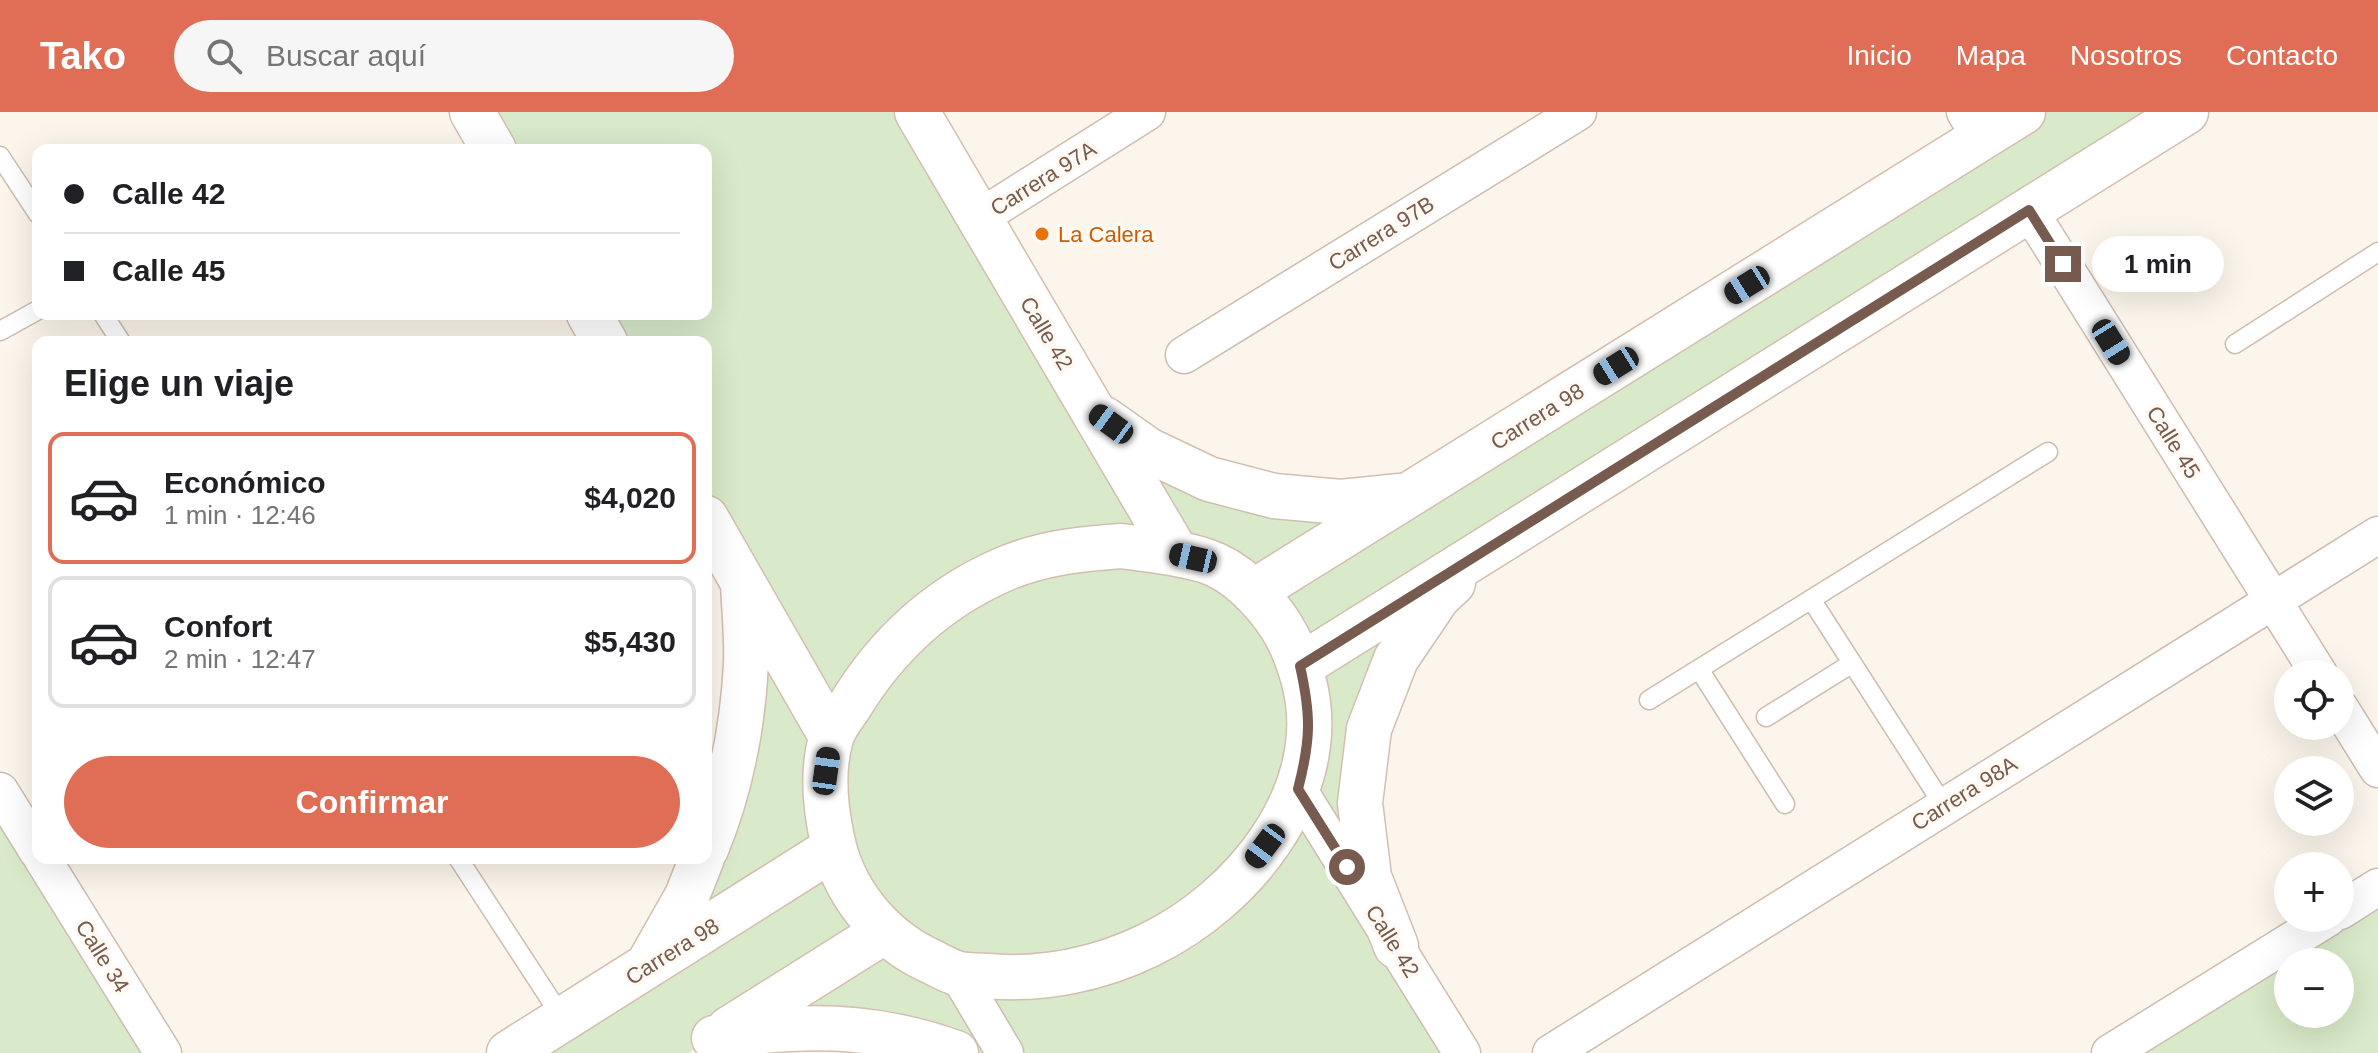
<!DOCTYPE html>
<html lang="es">
<meta charset="utf-8">
<style>
:root{--surface:#fff;--page:#f6f6f6;--text:#202124;--muted:#757577;--line:#e0e0e0;--accent:#e06e56}
body{margin:0;font-family:Arial,sans-serif;background:var(--page);color:var(--text);height:100vh;display:flex;flex-direction:column;font-size:30px;white-space:nowrap}
*{box-sizing:border-box;margin:0}
p{font-size:26px;color:var(--muted)}
.icon{flex:none;width:44px;height:44px;fill:none;stroke:currentColor;stroke-width:2;stroke-linecap:round;stroke-linejoin:round}
.map{position:relative;flex:1;overflow:hidden}
.panel{position:absolute;left:32px;top:224px;width:680px;height:528px;display:flex;flex-direction:column;background:var(--surface);border-radius:16px;box-shadow:0 8px 32px #0002}
.panel>*{flex:none}
.top-card{position:absolute;left:32px;top:32px;width:680px;height:176px;border-radius:16px;box-shadow:0 8px 32px #0002;display:grid;align-content:center;height:176px;padding:0 32px;background:var(--surface)}
.fabs{position:absolute;left:2274px;top:548px;display:grid;gap:16px}
.fabs a{display:grid;place-items:center;width:80px;height:80px;border-radius:50%;background:var(--surface);box-shadow:0 8px 32px #0002;font-size:40px}
.end{position:absolute;width:36px;height:36px;margin:-18px;border:10px solid #775b4e;background:#fff;box-shadow:0 0 0 4px #fff}
.from{border-radius:50%}
.bubble{position:absolute;height:56px;border-radius:28px;background:var(--surface);box-shadow:0 8px 32px #0002;font-size:26px;font-weight:700;line-height:56px;text-align:center}
.car{position:absolute;width:24px;height:48px;margin:-24px -12px;border-radius:10px;box-shadow:0 0 6px 2px #0007;background:linear-gradient(#222 24%,#8ab4d8 0 40%,#222 0 76%,#8ab4d8 0 86%,#222 0)}
.top-card b{display:flex;align-items:center;gap:28px;height:76px;font-size:30px}
.top-card b+b{border-top:2px solid var(--line)}
.top-card i{width:20px;height:20px;background:var(--text)}
ul{padding:0;list-style:none}
li{display:flex;align-items:center;gap:24px;height:132px;margin:0 16px 12px;padding:0 16px;border:4px solid var(--line);border-radius:16px}
li div{flex:1}
li b{display:block;font-size:30px}
li em{font-style:normal;font-weight:700}
li.selected{border-color:var(--accent)}
li>.icon{width:72px;height:72px;stroke-width:1.5}
h2{padding:0 32px;font-size:36px;line-height:96px}
.primary-button{display:flex;gap:16px;margin-top:auto;padding:16px 32px}
.primary-button a{flex:1;height:92px;border-radius:48px;background:var(--accent);color:#fff;font-size:32px;font-weight:700;line-height:92px;text-align:center}
header{display:flex;align-items:center;gap:48px;box-sizing:border-box;height:112px;padding:0 40px;background:var(--accent);color:#fff}
header strong{font-size:38px}
nav{display:flex;gap:44px;margin-inline-start:auto;font-size:28px}
.search{width:560px;height:72px;background:var(--page);display:flex;align-items:center;gap:20px;box-sizing:border-box;padding:0 28px;border-radius:44px;color:var(--muted);font-size:30px}
.map>svg:first-child{display:block}
.green{fill:#d8eac9;fill-rule:evenodd}
.lines{fill:none;stroke-linecap:round;stroke-linejoin:round}
.lane-casing{stroke:#cebcb0;stroke-width:21}
.street-casing{stroke:#cebcb0;stroke-width:39}
.secondary-casing{stroke:#d4beb0;stroke-width:47}
.lane{stroke:#fff;stroke-width:18}
.street{stroke:#fff;stroke-width:36}
.secondary{stroke:#fff;stroke-width:44}
.route{stroke:#775b4e;stroke-width:10}
.food-dot{fill:#e8710a;stroke:#fef9f2;stroke-width:3}
.labels{text-anchor:middle;stroke-width:7;stroke-linejoin:round;paint-order:stroke}
.street-label{font-size:22px;fill:#775b4e;stroke:#fef9f2}
.food-label{font-size:22px;fill:#c56008;stroke:#fef9f2;text-anchor:start}
</style>
<header>
<strong>Tako</strong>
<div class="search"><svg class="icon" aria-label="search" viewBox="0 0 24 24"><circle cx="10" cy="10" r="6"/><path d="M15 15l6 6"/></svg>Buscar aquí</div>
<nav><a>Inicio</a><a>Mapa</a><a>Nosotros</a><a>Contacto</a></nav>
</header>
<div class="map">
<svg width="2378" height="941" viewBox="0 0 2378 941">
<rect width="100%" height="100%" fill="#fcf5eb"/>
<path class="green" d="M472 0H917L1093 298 1209 367 1408 384 2023 0H2186L1492 433 1396 547 1369 765 1462 941H956L714 926 689 941H509L647 854 746 551 706 406V230H605L589 202H706V38H494Z
M0 679 163 941H0Z
M2378 775V941H2110ZM2288 850H2340V902H2288Z"/>
<g class="lines">
<g class="lane-casing">
<path id="lane" d="M0 44 38 102
M103 202 121 230
M0 219 38 198
M2235 232 2378 140
M1811 487 1944 694
M1699 557 1785 692
M1649 588 2048 340
M1766 605 1851 552
M458 746 563 907"/>
</g>
<g class="street-casing">
<path id="street" d="M1965 0 1981 26
M2029 98 2319 562
M979 106 1147 0
M1184 243 1578 0
M2340 596 2378 657
M1298 677 1462 941
M0 679 38 740
M42 746 163 941
M2340 799 2378 775
M958 862 1005 941
M1551 941 2378 423
M2110 941 2328 806"/>
</g>
<g class="secondary-casing">
<path id="secondary" d="M472 0 494 38
M917 0 1177 442
M589 202 605 230
M1104 307 1148 338 1209 367 1274 384 1341 390 1400 384
M706 406 831 624
M1121 434C1149 438 1179 440 1206 449 1237 459 1264 488 1281 514 1293 533 1300 553 1305 574 1330 682 1242 788 1149 833 1100 857 1043 869 988 864 979 863 968 864 959 862 948 859 937 852 926 847 879 824 842 778 832 726 825 694 822 658 831 626 834 615 843 604 849 595 886 534 936 487 1002 458 1040 441 1080 437 1121 434Z
M1253 480 2023 0
M1300 554 2186 0
M706 737C730 679 743 614 746 551 747 524 744 497 743 471
M1396 834 1369 765 1360 691 1369 617 1396 547 1438 485 1453 471
M649 851 687 784 702 746
M729 917 885 819
M714 926C799 911 873 911 956 941
M509 941 834 736"/>
</g>
<use href="#lane" class="lane"/>
<use href="#street" class="street"/>
<use href="#secondary" class="secondary"/>
</g>
<g class="lines">
<path class="route" d="M1347 755 1298 677C1311 627 1311 603 1300 554L2029 98 2063 152"/>
</g>
<circle class="food-dot" cx="1042" cy="122" r="8"/>
<g class="labels">
<g class="street-label">
<text transform="translate(1043 66) rotate(-32)" y="8">Carrera 97A</text>
<text transform="translate(1381 121) rotate(-32)" y="8">Carrera 97B</text>
<text transform="translate(1047 221) rotate(59)" y="8">Calle 42</text>
<text transform="translate(1537 304) rotate(-32)" y="8">Carrera 98</text>
<text transform="translate(2174 330) rotate(58)" y="8">Calle 45</text>
<text transform="translate(1964 681) rotate(-32)" y="8">Carrera 98A</text>
<text transform="translate(1393 829) rotate(58)" y="8">Calle 42</text>
<text transform="translate(672 839) rotate(-32)" y="8">Carrera 98</text>
<text transform="translate(103 844) rotate(58)" y="8">Calle 34</text>
</g>
<g class="food-label">
<text x="1058" y="130">La Calera</text>
</g>
</g>
</svg>
<div class="fabs">
<a><svg class="icon" aria-label="locate" viewBox="0 0 24 24"><circle cx="12" cy="12" r="6"/><path d="M12 2v4M12 18v4M2 12h4M18 12h4"/></svg></a>
<a><svg class="icon" aria-label="layers" viewBox="0 0 24 24"><path d="M12 4l9 5-9 5-9-5zM3 14l9 5 9-5"/></svg></a>
<a>+</a>
<a>−</a>
</div>
<i class="end from" style="left:1347px;top:755px"></i>
<i class="end" style="left:2063px;top:152px"></i>
<div class="bubble" style="left:2092px;top:124px;width:132px">1 min</div>
<i class="car" style="left:1747px;top:173px;rotate:238deg"></i>
<i class="car" style="left:2111px;top:230px;rotate:148deg"></i>
<i class="car" style="left:1616px;top:254px;rotate:238deg"></i>
<i class="car" style="left:1111px;top:312px;rotate:306deg"></i>
<i class="car" style="left:1193px;top:446px;rotate:283deg"></i>
<i class="car" style="left:826px;top:659px;rotate:8deg"></i>
<i class="car" style="left:1265px;top:734px;rotate:217deg"></i>
<div class="top-card">
<b><i class="from"></i>Calle 42</b>
<b><i></i>Calle 45</b>
</div>
<section class="panel">
<h2>Elige un viaje</h2>
<ul>
<li class="selected"><svg class="icon" aria-label="car" viewBox="0 0 24 24"><path d="M5 17H2v-5l4-1 3-4h7l3 4 3 1v5h-3M9 17h6M6 11h13"/><circle cx="7" cy="17" r="2"/><circle cx="17" cy="17" r="2"/></svg><div><b>Económico</b><p>1 min · 12:46</p></div><em>$4,020</em></li>
<li><svg class="icon" aria-label="car" viewBox="0 0 24 24"><path d="M5 17H2v-5l4-1 3-4h7l3 4 3 1v5h-3M9 17h6M6 11h13"/><circle cx="7" cy="17" r="2"/><circle cx="17" cy="17" r="2"/></svg><div><b>Confort</b><p>2 min · 12:47</p></div><em>$5,430</em></li>
</ul>
<div class="primary-button"><a>Confirmar</a></div>
</section>
</div>
